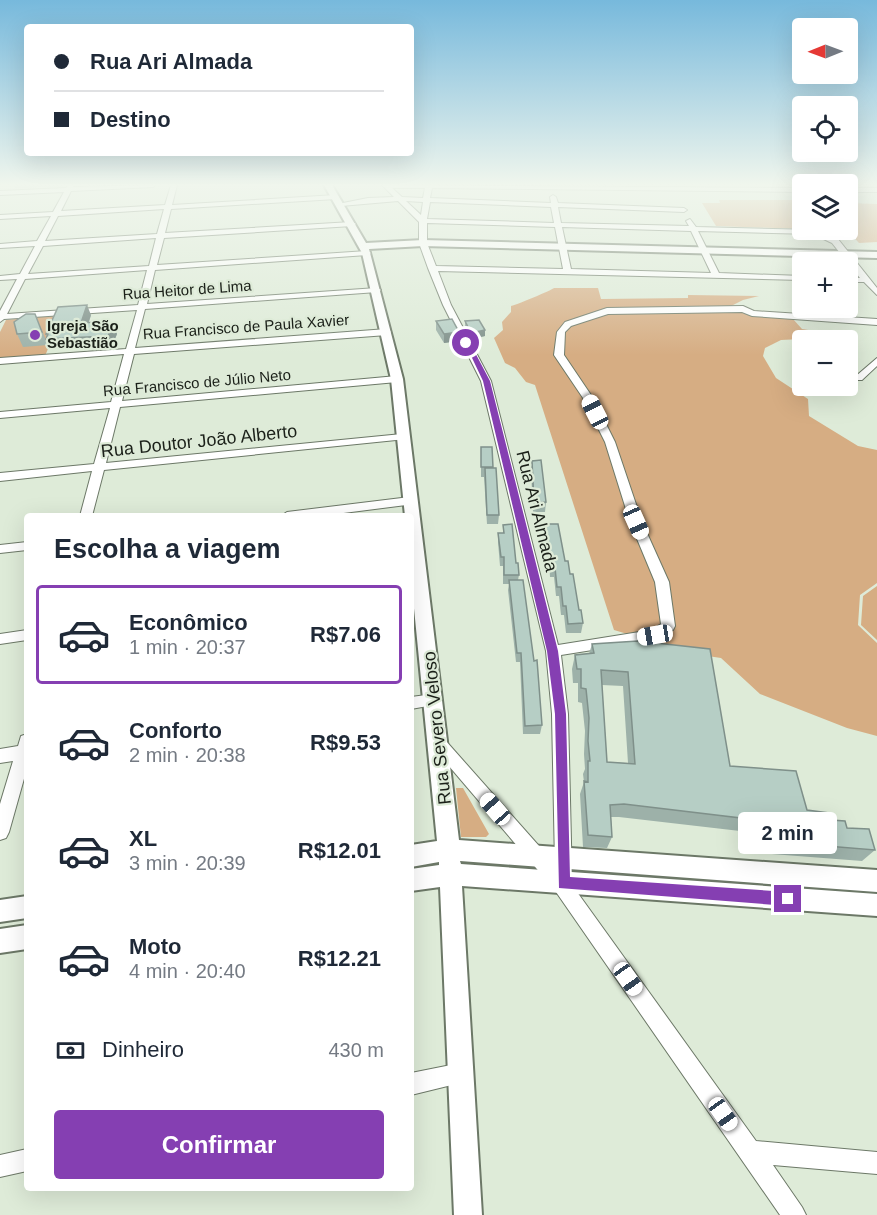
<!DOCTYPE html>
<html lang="pt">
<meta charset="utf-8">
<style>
:root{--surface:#fff;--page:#f6f6f7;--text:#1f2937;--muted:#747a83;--line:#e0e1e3;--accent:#853fb2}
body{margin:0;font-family:Arial,sans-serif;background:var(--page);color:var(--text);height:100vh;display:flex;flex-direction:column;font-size:22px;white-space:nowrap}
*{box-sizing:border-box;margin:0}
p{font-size:20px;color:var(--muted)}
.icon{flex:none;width:33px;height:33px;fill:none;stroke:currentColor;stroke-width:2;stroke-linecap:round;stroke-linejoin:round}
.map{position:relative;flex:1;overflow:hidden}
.panel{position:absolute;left:24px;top:513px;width:390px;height:678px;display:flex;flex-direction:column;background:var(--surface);border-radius:6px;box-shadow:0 6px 24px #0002}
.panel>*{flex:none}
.top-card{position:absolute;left:24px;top:24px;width:390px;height:132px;border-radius:6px;box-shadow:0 6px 24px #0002;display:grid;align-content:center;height:132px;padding:0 30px;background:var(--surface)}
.needle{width:39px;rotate:269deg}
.tools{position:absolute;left:792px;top:18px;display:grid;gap:12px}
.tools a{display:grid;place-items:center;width:66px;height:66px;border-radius:6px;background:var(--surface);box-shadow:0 6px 24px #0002;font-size:30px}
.end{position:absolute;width:27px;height:27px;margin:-14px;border:8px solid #853fb2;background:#fff;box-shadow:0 0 0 3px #fff}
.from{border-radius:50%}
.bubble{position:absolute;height:42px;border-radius:6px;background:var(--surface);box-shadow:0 6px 24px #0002;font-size:20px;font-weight:800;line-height:42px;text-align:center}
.car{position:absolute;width:18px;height:36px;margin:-18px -9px;border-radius:8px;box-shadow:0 0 4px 2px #0007;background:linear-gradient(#fff 24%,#345 0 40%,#fff 0 76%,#345 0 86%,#fff 0)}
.top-card b{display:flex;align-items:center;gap:21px;height:57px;font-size:22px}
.top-card b+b{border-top:2px solid var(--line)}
.top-card i{width:15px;height:15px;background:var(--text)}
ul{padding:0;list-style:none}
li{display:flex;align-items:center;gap:18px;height:99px;margin:0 12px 9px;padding:0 18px;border:3px solid transparent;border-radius:6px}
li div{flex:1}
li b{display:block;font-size:22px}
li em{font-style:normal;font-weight:800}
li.active{border-color:var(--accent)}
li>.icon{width:54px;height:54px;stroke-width:1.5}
h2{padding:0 30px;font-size:27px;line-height:72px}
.pay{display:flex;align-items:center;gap:15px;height:66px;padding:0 30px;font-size:22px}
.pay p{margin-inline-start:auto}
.primary-button{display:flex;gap:12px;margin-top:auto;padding:12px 30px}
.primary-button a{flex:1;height:69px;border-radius:6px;background:var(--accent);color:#fff;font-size:24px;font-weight:800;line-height:69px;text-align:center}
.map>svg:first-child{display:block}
.green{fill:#d6ad83}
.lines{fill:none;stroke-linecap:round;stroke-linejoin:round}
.minor-casing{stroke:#6c7867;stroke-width:2}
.tertiary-casing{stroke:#6c7867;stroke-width:4}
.minor{fill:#fff;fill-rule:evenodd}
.tertiary{fill:#fff;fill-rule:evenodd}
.wall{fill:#9db1a9;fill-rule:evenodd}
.shaded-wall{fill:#7f908a}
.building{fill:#b6cec5;stroke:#7f908a;stroke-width:1.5;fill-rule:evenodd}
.route{fill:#853fb2}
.poi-dot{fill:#853fb2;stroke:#deebd8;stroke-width:2}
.labels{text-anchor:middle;stroke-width:4.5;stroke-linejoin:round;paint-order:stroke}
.far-street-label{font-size:15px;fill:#1b2019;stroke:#deebd8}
.far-poi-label{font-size:15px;font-weight:bold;fill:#1b2019;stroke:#deebd8;text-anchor:start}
.street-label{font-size:18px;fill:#1b2019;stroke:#deebd8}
</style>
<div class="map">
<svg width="877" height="1215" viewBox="0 0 877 1215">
<rect width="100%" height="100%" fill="#deebd8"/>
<path class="green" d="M719 200H802V229L716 226 702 203H720Z
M848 203 877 204V242L859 243 850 233H829L811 230H848Z
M554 288H598L601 299 688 298V295L759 296 743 300 729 307 748 315 793 319 802 329 821 332 822 338 781 340 765 348 763 356 776 378 808 399 809 416 858 446 877 450V583L860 595 858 625 877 643V736L847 728 760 694 721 658 694 654 614 630 535 385 526 382 515 368 505 363 494 338 503 330 502 322 511 312V306C514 306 552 290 554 288Z
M62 315 45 356 0 359V332L6 320Z
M877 586V640L861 625 863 596Z
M456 788H463L489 834 486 837H461Z
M729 880 877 890V897L730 887Z"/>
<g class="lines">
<g class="minor-casing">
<path id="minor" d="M68 185H74L73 187 156 185 153 187 71 191 61 211 165 205 171 185H177L172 205 336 195 339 197 336 199 171 209 165 233 352 222 356 224 352 226 164 238 157 265 367 251 371 253 367 255 155 270 147 304 377 288 381 290 377 292 145 309 135 348 387 329 391 332 387 335 134 354 122 401 397 376 402 379 397 382 120 407 106 463 402 434 407 437 406 439 104 470 92 516H80L92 471 0 481V473L94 464 110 408 0 418V412L111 402 124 354 0 364V358L126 349 137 310 4 319 0 322V311L17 279 0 280V276L20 274 35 246 0 248V244L37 241 51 216 0 219V215L53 212 64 192 0 195V191L66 188ZM164 209 157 234 45 241 58 216ZM156 238 149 266 28 274 43 246ZM147 270 138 305 7 314 25 279Z
M382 185 802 188V192L432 188 430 198 551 203 550 197 553 195 556 197 558 203 684 208 687 210 684 212 558 207 561 223 689 226 686 221 690 219 696 227 817 230 838 239 877 288V295L864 282H848V278H860L832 243 813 234 698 231 719 273 802 276V280L438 271 451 305 491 381 558 645 652 630 661 624 655 582 630 522 605 442 583 398 554 355 557 332 565 322 607 308 743 306 754 311 877 319V325L752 316 742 312 608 314 571 326 565 332 564 355 593 398 615 442 642 522 669 582 675 626 673 630 655 640 561 655 568 714 572 885 756 1141 877 1152V1174L773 1165 802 1207 806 1215H780L554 889 431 745 433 740 439 738 445 740 555 864 552 714 546 651 481 381 443 305 428 268 419 243V222L398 201 341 206 338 204 368 198 394 197ZM392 188H425L423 198 402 197ZM406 201 423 202 421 215ZM430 202 551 207 554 223 427 219ZM427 223 555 227 563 269 436 266 427 243ZM562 227 691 231 711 273 571 269Z
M848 188H877V192H848Z
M877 358V366L862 380H856V376Z
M410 497 414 498 416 501 414 504 320 516H281L287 512Z
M27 542V550L0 553V545Z
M27 630V640L0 644V634Z
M434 694 439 696 442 700 439 704 411 709V697Z
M27 734V768L9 832 6 838 0 840V804L13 761 0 763V749L18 746 21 736Z
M461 1063 468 1067 472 1074 468 1081 411 1095V1073Z
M27 1149V1171L0 1177V1155Z"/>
</g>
<g class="tertiary-casing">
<path id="tertiary" d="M324 185H332L366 243 423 240 877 252V258L423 246 369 249 403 379 459 840 877 870V892L460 861 461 864 877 894V916L462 886 482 1215H454L440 887 411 891V869L439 865V862L411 867V845L437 841 411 578V516H405L391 379 362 253Z
M27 896V918L0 922V900Z
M27 925V949L0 953V929Z"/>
</g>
<use href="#minor" class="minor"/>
<use href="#tertiary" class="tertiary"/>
</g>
<path class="wall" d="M14 185H64L63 186 15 188Z
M35 314 48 345 23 347 17 334Z
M91 315 89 322 102 323 103 325 113 324 117 334 112 346 51 349 46 339 47 337 46 334Z
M436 321 458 341 444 343 436 330Z
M465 321 485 330V336L471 339 465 327Z
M481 447H492L493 468 499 515 498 524H487L484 477H481Z
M532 461 546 502 545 512H533L531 471Z
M546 524 565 561 570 574 579 610 583 623 581 633H566L564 615H561L559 596H556L554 577H550L549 559H546L544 533Z
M503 525 519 575 518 580 542 725 540 734H523L520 662H516L508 590 509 584H503V566H500L498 542V533H503Z
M638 641 730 766 807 810 831 820 847 828 875 850 862 861 744 852 740 831 619 817H611L612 837 607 848 583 847 580 794 584 782 583 774 585 769 584 754 585 731 582 703 578 702V683H573L572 669 575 655 589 654 592 644ZM602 685 623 686 628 763 607 762Z"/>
<path class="shaded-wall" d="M87 305 91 315 85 333 81 323Z
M113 324 117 334 112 346 108 336Z
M485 330V336L471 339V333Z
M459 332 458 341 444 343V334Z"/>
<path class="building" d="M87 305 81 323 97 322 102 323 101 325 113 324 108 336 46 339 48 334H46L58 307Z
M26 314H35L42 332 17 334 14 322Z
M452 319 459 332 444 334 436 321Z
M479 320 485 330 471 333 465 321Z
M481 447H492L493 467H481Z
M541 460 546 502 534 503 532 461Z
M485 468H496L499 515H487Z
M512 524 516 563H518L519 575H504V557H501L498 533H504L503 525Z
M546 524H558L565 561H568L570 574H573L579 610H581L583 623 568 624 566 606H563L561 587H557L555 568H552L550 550H548Z
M509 580H523L534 661 537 660 542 725 525 726 521 653H517Z
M638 641 710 649 730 766 796 771 807 810 829 813 831 820 845 821 847 828 869 829 875 850 753 840 749 819 624 804 610 805 612 837 588 835 584 781 588 782V761H590L588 741 589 718 586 689 581 688V669H577L575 655 594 653 592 644ZM601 670 628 672 635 764 607 762Z"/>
<linearGradient id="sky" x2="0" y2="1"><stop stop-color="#77b9dc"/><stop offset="0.52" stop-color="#f0f6ed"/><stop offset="1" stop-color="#f0f6ed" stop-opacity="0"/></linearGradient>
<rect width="877" height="355" fill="url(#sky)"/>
<path class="route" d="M464 341 470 343 490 381 558 651 566 714 570 877 788 892 792 894 794 899 792 904 788 906 559 888 555 714 547 651 483 381Z"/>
<circle class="poi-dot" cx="35" cy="335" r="6"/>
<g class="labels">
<g class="far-street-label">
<text transform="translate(187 290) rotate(-4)" y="5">Rua Heitor de Lima</text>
<text transform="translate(246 327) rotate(-4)" y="5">Rua Francisco de Paula Xavier</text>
<text transform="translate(197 383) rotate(-5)" y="5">Rua Francisco de Júlio Neto</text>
</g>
<g class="far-poi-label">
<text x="47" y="331">Igreja São<tspan x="47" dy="17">Sebastião</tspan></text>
</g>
<g class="street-label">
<text transform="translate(199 441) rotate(-6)" y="6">Rua Doutor João Alberto</text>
<text transform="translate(537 511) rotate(76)" y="6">Rua Ari Almada</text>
<text transform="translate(437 728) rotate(-96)" y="6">Rua Severo Veloso</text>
</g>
</g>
</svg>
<div class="tools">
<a><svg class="needle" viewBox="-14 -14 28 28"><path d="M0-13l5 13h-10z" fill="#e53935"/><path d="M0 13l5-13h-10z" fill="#747a83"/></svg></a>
<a><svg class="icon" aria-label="locate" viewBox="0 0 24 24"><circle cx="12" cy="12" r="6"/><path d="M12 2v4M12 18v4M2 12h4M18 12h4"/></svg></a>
<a><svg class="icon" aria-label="layers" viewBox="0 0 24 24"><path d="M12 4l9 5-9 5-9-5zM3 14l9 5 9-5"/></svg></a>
<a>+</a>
<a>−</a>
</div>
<i class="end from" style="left:466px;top:343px"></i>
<i class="end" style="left:788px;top:899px"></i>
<div class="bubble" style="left:738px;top:812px;width:99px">2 min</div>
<i class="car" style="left:595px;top:412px;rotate:333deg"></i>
<i class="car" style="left:636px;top:522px;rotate:156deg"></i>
<i class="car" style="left:655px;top:635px;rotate:261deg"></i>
<i class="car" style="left:495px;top:809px;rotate:319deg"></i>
<i class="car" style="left:628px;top:979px;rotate:145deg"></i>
<i class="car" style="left:723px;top:1114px;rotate:145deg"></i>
<div class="top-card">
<b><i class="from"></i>Rua Ari Almada</b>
<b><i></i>Destino</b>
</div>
<section class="panel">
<h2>Escolha a viagem</h2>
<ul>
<li class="active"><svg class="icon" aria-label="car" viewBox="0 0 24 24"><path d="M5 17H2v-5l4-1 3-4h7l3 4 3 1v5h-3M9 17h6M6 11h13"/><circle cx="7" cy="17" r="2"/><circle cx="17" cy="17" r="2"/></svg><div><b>Econômico</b><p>1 min · 20:37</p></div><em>R$7.06</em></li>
<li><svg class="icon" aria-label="car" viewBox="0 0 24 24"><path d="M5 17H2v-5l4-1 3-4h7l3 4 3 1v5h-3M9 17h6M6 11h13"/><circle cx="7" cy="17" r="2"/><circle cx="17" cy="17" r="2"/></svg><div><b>Conforto</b><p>2 min · 20:38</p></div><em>R$9.53</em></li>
<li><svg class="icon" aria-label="car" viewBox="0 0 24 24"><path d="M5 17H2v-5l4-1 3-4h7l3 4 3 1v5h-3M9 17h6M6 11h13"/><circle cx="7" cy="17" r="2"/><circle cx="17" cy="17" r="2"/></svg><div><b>XL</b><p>3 min · 20:39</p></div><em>R$12.01</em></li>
<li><svg class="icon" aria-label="car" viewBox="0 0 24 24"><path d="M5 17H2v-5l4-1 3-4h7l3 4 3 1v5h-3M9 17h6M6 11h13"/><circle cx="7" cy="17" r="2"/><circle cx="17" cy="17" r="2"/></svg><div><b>Moto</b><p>4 min · 20:40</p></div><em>R$12.21</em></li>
</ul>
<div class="pay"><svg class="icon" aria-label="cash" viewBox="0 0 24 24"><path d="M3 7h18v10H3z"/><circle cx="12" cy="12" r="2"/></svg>Dinheiro<p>430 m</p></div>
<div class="primary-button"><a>Confirmar</a></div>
</section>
</div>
